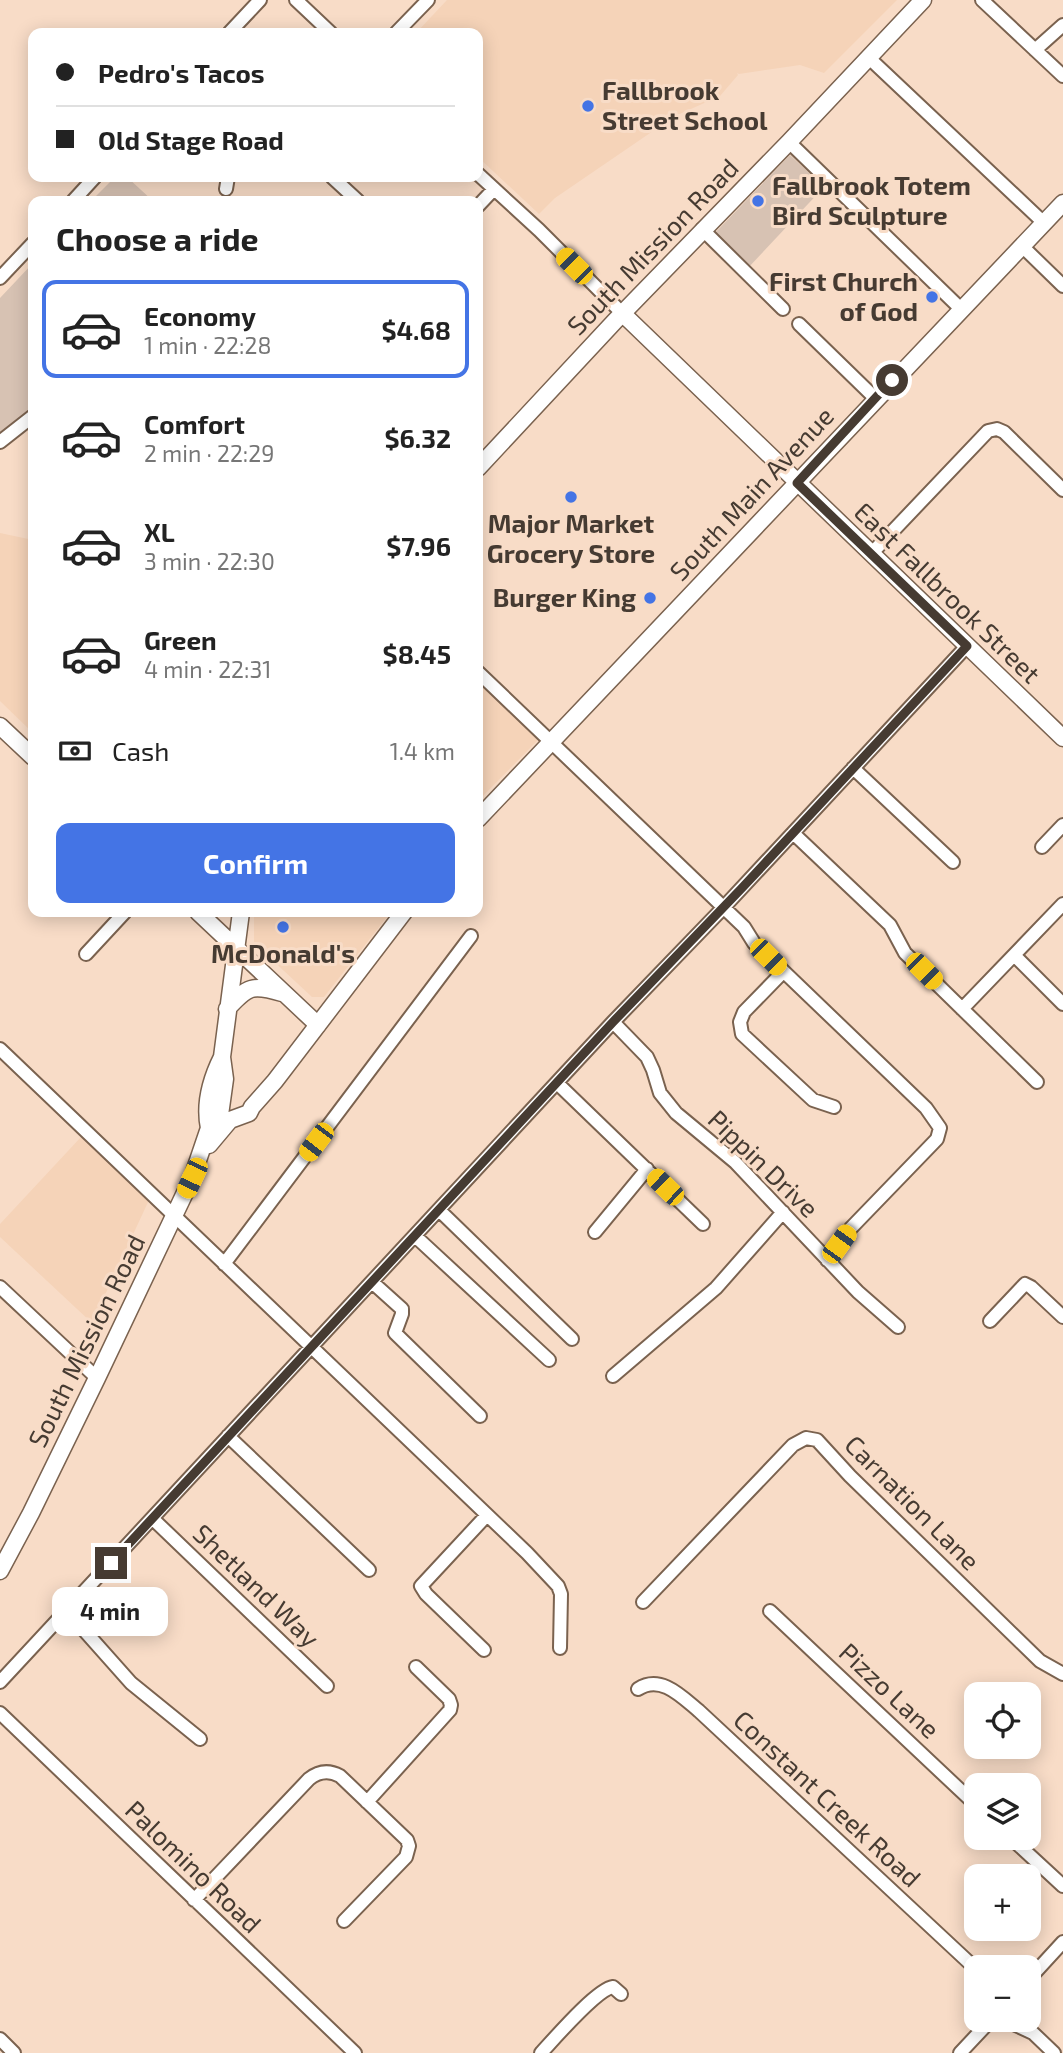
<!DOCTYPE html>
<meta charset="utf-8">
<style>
:root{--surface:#fff;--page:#f2f2f2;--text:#222;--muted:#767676;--line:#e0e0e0;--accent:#4474e5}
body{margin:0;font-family:"Exo 2",sans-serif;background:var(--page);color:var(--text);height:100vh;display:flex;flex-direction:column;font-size:26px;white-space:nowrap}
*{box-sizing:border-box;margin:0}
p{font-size:23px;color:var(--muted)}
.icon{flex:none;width:38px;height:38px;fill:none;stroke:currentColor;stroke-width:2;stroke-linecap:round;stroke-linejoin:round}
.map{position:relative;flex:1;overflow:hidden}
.side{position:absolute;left:28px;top:196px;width:455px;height:721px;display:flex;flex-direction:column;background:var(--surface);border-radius:14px;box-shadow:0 4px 18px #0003}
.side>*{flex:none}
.guide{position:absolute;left:28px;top:28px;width:455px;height:154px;border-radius:14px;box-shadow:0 4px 18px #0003;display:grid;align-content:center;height:154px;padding:0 28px;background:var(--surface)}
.buttons{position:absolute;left:964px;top:1682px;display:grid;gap:14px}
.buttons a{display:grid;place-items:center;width:77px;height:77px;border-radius:14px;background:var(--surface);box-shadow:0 4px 18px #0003;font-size:35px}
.end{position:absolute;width:32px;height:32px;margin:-16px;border:9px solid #463b32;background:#fff;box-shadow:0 0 0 4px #fff}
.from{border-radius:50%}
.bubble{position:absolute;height:49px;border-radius:14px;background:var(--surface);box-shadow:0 4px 18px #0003;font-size:23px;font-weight:700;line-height:49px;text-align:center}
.car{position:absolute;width:21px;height:42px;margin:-21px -10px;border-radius:9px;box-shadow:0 0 5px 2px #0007;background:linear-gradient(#f5c518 24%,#345 0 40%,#f5c518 0 76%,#345 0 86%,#f5c518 0)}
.guide b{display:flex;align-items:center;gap:24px;height:66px;font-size:26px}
.guide b+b{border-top:2px solid var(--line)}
.guide i{width:18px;height:18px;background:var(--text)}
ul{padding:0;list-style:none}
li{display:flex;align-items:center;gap:21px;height:98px;margin:0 14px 10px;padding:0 14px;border:4px solid transparent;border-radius:14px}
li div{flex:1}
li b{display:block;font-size:26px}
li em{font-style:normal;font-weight:700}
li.on{border-color:var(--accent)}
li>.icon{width:63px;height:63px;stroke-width:1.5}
h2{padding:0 28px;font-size:32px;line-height:84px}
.pay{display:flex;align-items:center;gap:18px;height:77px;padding:0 28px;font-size:26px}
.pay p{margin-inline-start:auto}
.action{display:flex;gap:14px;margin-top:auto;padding:14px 28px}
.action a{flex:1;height:80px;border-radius:14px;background:var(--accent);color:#fff;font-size:28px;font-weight:700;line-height:80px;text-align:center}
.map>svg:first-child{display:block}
.built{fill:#f5d3b8}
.green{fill:#d7c2b3}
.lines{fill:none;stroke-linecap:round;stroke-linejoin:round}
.minor-casing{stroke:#7a624f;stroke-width:16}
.major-casing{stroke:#7a624f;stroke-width:19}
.minor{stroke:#fff;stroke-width:12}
.major{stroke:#fff;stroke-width:16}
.route{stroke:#463b32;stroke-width:9}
.poi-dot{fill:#4474e5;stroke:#f8dcc7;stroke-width:2.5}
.labels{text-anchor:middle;stroke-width:6;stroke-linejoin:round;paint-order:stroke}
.poi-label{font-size:26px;font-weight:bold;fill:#463b32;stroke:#f8dcc7;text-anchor:start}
.street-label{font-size:26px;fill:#463b32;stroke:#f8dcc7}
</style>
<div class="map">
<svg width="1063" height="2053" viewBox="0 0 1063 2053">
<rect width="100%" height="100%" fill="#f8dcc7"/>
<path class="built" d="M447 0H897L824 73 800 65 739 74 737 73 738 75 720 96 675 116 555 198 539 214 478 157V33H416Z
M0 533 33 540V733L0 701Z
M478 682 539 739 478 801Z
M254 912H391L324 997H312L254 943Z
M81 1137 149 1200 92 1323 0 1237V1224Z"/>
<path class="green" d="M790 155 824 187 748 268 713 235Z
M115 177H127L153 201H91Z
M33 263V409L0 435V298Z"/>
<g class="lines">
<g class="minor-casing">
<path id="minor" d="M296 0 331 33
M982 0 1063 76
M229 33 260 0
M396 33 428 0
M1035 50 1063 25
M868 57 1044 223
M789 142 962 310
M478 174 539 230 622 313
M332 177 358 201
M226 189 228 177
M73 201 95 177
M478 206 494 189
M702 229 783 309
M1022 246 1063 286
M0 278 33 243
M799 324 875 398
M0 442 33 416
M871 554 988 431 997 429 1004 432 1063 490
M478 672 744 927 754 943 926 1108 940 1128 937 1139 851 1228 827 1260
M853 768 953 862
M793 833 890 925 905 953 1037 1082
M1042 847 1063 825
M86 954 125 912
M1015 956 1063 1004
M783 972 744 1012 740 1022 742 1034 813 1100 834 1107
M962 1009 1063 904
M613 1022 647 1057 653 1070 660 1093 676 1113 735 1162 858 1292 898 1327
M0 1049 527 1553 558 1586 561 1594 560 1648
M557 1083 703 1224
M439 1210 572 1339
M595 1232 647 1169
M415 1236 549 1360
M224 1264 471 936
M372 1282 402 1309V1314L395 1333 480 1416
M0 1287 97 1378
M990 1321 1025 1284 1031 1287 1063 1317
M613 1376 716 1288 783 1212
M228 1436 369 1570
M153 1519 327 1686
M643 1602 793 1445 806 1438 817 1440 850 1476 1040 1661 1063 1674
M67 1611 131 1683 200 1739
M770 1611 976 1805
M484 1650 426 1594 421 1586 487 1515
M0 1682 613 1022 724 907 967 646
M638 1689C661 1674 682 1697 699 1711L976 1969
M0 1713 355 2053
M367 1802 450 1710 451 1705 449 1699 416 1667
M1011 1838 1063 1886
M194 1900 309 1779C319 1771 329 1770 340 1776L407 1840 409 1846 406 1857 344 1921
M1029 1979 1063 1942
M1005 2020 1033 2033 1054 2053
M0 2039 14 2053
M541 2053C554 2039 597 1989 613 1987L621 1994
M960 2053 991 2020"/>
</g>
<g class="major-casing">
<path id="major" d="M622 313 1063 738
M478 468 615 321 789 142 923 0
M0 726 33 757
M478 819C674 615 867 407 1063 203
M198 912 318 1025
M227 1009C248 986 252 984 282 993
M209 1128C204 1104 211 1079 222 1057
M209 1145 230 1120 249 1113 252 1107 275 1081 404 912
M0 1571 31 1513 97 1378 192 1178 209 1128 220 1115 225 1079 222 1057 241 912"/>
</g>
<use href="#minor" class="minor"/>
<use href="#major" class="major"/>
</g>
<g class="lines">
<path class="route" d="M111 1563 613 1022 741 889 967 646 797 483 892 380"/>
</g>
<g class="poi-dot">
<circle cx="588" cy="106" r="7"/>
<circle cx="758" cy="201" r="7"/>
<circle cx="932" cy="297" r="7"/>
<circle cx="571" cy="497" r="7"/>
<circle cx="650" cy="598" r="7"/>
<circle cx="283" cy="927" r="7"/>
</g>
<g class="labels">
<g class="poi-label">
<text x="602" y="100">Fallbrook<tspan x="602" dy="30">Street School</tspan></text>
<text x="772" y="195">Fallbrook Totem<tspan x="772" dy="30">Bird Sculpture</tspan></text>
<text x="918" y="291" text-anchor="end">First Church<tspan x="918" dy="30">of God</tspan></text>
<text x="571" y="533" text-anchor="middle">Major Market<tspan x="571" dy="30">Grocery Store</tspan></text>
<text x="636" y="607" text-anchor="end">Burger King</text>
<text x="283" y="963" text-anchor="middle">McDonald's</text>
</g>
<g class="street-label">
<text transform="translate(653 247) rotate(-46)" y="9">South Mission Road</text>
<text transform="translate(752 494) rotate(-47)" y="9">South Main Avenue</text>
<text transform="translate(947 593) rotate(44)" y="9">East Fallbrook Street</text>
<text transform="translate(763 1164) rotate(44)" y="9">Pippin Drive</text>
<text transform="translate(87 1341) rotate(-64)" y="9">South Mission Road</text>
<text transform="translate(912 1503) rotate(45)" y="9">Carnation Lane</text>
<text transform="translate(256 1586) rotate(44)" y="9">Shetland Way</text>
<text transform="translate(889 1691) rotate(43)" y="9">Pizzo Lane</text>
<text transform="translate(827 1799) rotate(43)" y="9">Constant Creek Road</text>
<text transform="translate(193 1867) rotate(44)" y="9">Palomino Road</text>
</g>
</g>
</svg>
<div class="buttons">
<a><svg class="icon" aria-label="locate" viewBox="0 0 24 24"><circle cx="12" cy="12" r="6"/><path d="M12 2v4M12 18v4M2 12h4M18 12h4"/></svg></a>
<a><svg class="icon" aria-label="layers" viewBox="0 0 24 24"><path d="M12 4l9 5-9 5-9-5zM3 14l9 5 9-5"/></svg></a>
<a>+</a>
<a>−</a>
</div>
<i class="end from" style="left:892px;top:380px"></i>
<i class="end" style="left:111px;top:1563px"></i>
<div class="bubble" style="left:52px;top:1587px;width:116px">4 min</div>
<i class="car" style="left:574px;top:266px;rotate:315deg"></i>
<i class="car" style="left:768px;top:957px;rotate:135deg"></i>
<i class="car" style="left:924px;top:971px;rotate:135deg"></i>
<i class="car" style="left:316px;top:1142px;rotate:217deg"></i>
<i class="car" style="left:192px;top:1178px;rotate:205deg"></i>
<i class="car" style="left:665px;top:1187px;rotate:314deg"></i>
<i class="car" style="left:839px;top:1244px;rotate:36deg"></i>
<div class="guide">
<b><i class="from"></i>Pedro's Tacos</b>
<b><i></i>Old Stage Road</b>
</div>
<section class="side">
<h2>Choose a ride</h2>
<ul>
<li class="on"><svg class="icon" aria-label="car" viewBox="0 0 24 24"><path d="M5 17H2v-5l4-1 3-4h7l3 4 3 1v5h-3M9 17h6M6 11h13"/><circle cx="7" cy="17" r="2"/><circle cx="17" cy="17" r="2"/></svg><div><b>Economy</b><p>1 min · 22:28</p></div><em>$4.68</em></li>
<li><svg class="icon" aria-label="car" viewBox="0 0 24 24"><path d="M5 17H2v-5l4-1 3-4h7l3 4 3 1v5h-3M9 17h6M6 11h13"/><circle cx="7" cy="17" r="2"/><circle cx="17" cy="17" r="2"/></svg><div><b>Comfort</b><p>2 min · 22:29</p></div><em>$6.32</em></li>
<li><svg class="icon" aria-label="car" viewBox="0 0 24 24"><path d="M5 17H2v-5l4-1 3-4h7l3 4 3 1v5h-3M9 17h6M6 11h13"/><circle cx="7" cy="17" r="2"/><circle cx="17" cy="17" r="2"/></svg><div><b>XL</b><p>3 min · 22:30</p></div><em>$7.96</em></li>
<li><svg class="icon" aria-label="car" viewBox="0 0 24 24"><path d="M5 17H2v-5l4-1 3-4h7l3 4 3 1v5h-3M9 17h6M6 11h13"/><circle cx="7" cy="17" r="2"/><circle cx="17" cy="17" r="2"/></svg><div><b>Green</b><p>4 min · 22:31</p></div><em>$8.45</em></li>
</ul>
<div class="pay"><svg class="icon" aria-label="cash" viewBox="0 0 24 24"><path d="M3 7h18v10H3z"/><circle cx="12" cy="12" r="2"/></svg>Cash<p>1.4 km</p></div>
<div class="action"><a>Confirm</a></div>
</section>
</div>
